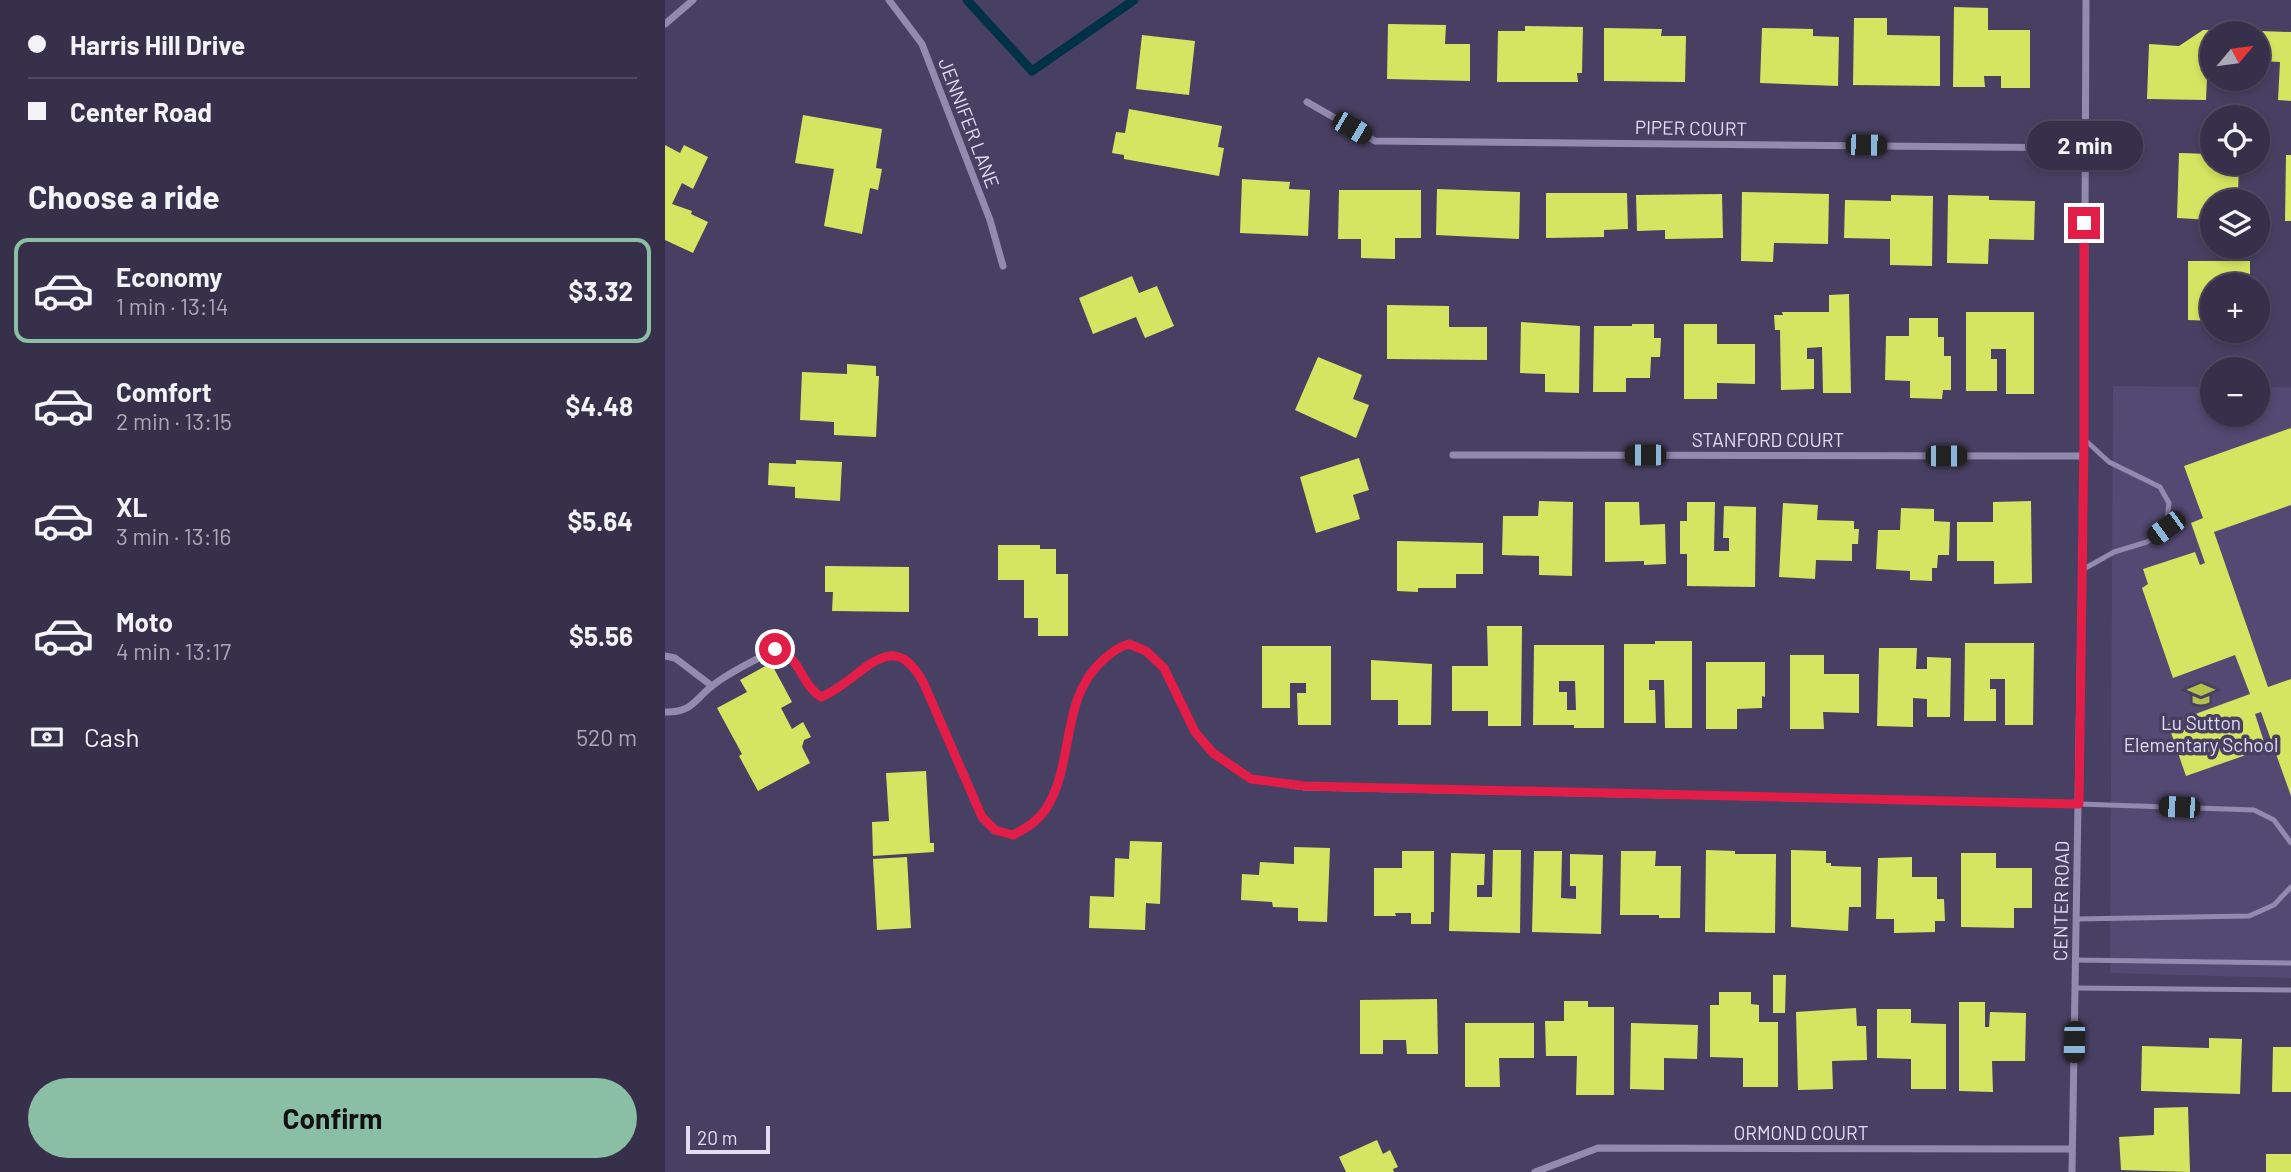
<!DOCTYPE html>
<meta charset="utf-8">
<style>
:root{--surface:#36304a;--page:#3d3851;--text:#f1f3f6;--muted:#aaa9b5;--line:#504b62;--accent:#8abfa5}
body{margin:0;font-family:Barlow,sans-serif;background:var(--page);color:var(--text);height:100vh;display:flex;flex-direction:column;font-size:26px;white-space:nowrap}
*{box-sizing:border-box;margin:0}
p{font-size:23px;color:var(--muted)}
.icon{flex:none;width:38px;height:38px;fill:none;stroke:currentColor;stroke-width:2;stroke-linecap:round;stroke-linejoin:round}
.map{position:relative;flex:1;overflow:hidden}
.side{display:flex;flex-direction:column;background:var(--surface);width:665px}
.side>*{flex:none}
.hud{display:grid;align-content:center;height:154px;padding:0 28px;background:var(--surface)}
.needle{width:46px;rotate:61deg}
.buttons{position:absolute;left:1535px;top:21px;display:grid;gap:14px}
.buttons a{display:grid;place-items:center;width:70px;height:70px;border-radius:50%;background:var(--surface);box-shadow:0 4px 10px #0003,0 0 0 2px var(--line);font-size:35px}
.scale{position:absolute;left:21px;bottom:18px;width:84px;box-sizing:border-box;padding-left:7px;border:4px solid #e1ddf2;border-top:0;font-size:19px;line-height:24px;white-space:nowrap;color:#e1ddf2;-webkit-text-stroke:5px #484062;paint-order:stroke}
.end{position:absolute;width:32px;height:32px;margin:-16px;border:9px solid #e11d48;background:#fff;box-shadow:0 0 0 4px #fff}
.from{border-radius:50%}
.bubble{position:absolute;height:49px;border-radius:24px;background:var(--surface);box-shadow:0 4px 10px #0003,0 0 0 2px var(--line);font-size:23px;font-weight:700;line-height:49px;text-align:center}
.car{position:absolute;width:21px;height:42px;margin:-21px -10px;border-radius:9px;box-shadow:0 0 5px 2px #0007;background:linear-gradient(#222 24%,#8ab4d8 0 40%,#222 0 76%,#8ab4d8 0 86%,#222 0)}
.hud b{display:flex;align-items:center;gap:24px;height:66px;font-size:26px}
.hud b+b{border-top:2px solid var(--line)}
.hud i{width:18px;height:18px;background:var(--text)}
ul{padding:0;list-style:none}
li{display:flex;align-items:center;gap:21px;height:105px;margin:0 14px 10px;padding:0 14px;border:4px solid transparent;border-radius:14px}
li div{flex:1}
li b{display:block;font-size:26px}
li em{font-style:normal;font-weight:700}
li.selected{border-color:var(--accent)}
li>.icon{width:63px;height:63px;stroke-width:1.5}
h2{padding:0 28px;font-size:32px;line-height:84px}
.pay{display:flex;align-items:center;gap:18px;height:77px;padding:0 28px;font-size:26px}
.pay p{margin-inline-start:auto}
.cta{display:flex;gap:14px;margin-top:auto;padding:14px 28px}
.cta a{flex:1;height:80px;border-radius:42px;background:var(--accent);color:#111;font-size:28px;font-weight:700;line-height:80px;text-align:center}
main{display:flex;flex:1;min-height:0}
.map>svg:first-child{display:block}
.built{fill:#544972}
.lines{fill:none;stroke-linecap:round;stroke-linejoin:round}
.stream{stroke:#013147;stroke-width:9}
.building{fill:#d6e561;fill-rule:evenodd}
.lane{stroke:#938ab0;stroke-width:5}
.street{stroke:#938ab0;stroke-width:7}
.route{stroke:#e11d48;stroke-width:9}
.labels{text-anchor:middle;stroke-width:7;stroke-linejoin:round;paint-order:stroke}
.street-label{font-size:19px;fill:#e1ddf2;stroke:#484062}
.poi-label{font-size:19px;fill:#e1ddf2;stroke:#484062}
</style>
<main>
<section class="side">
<div class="hud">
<b><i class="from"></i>Harris Hill Drive</b>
<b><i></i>Center Road</b>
</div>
<h2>Choose a ride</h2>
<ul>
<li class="selected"><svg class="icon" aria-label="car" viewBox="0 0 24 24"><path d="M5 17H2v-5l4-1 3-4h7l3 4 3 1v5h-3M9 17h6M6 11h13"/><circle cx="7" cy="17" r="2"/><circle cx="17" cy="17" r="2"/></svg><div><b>Economy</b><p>1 min · 13:14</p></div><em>$3.32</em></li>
<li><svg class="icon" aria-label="car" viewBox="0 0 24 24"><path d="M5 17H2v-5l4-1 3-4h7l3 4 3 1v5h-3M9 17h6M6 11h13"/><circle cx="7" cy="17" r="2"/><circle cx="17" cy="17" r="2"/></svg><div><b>Comfort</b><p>2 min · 13:15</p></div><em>$4.48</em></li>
<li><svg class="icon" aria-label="car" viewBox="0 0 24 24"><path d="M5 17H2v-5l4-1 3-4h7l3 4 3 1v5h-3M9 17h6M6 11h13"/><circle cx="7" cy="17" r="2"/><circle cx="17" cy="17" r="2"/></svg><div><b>XL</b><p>3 min · 13:16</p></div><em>$5.64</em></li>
<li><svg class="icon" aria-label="car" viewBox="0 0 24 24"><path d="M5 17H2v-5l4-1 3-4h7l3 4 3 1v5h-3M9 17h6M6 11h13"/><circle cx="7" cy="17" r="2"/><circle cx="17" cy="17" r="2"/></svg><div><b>Moto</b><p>4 min · 13:17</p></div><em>$5.56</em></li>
</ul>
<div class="pay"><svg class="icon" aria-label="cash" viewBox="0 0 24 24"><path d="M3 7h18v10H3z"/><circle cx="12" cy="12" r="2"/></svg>Cash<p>520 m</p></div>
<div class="cta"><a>Confirm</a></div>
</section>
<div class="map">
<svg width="1626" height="1172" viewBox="0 0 1626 1172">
<rect width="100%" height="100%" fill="#484062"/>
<path class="built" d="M1448 386 1547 387V415H1592L1593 387H1626V978L1445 973Z"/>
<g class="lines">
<path class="stream" d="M302 0 367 71 469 0"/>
</g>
<path class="building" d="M1289 7 1323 8V30H1365V88H1336V76H1319L1320 87H1288Z
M1189 18H1222V35L1275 36V86L1188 85Z
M723 24 781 25 780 44H805V81L722 79Z
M860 26 918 27 917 73H912L913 82H832L833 31H860Z
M939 28 997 29 996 36H1021L1020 82 939 81Z
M1097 28 1148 29V36L1174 37 1173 86 1095 83Z
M1584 29V33H1547V79H1542L1541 100 1482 99 1484 44 1514 46 1538 30Z
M1595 31 1626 32V101L1613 100 1615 62 1594 61Z
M477 35 530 41 524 95 471 89Z
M464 109 557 126 553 147 559 148 554 176 459 159V155L447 153 451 132 460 133Z
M138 115 217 129 211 168 217 169 213 190 205 188 197 234 159 226 169 169 130 163Z
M0 145 15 153 19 145 43 157 28 189 17 183 7 204 27 211 26 214 43 222 28 253 0 240Z
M1514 153 1547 154V163H1574L1573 194H1588V201H1547V220L1512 218Z
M1621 155H1626V221H1620Z
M577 179 625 182 624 189 645 190 643 236 575 233Z
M772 189 855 192 854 239 771 235Z
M674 190H756V238H730V259L696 258V239H673Z
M1077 192 1164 194 1163 244 1109 243 1108 262 1076 261Z
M881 193H962L963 229 939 230V237L881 238Z
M1057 194 1058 238 1000 239V230L972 231 971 195Z
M1226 195 1268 196 1267 266 1225 265V239L1179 238 1180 200 1226 201Z
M1283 195 1324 196V200L1370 201 1369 240 1324 239 1323 264 1282 263Z
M1523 261H1585V285H1547V321L1523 320Z
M467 276 474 293 492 286 509 326 480 338 471 317 428 334 414 298Z
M1184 294 1186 393H1158L1157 347 1142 348V359H1149V389L1116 390 1115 330H1110L1109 315H1118L1117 312H1164V295Z
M722 305 784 306V327H822V360L722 359Z
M1301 312H1369V394H1341V349H1326V359H1332V391H1301Z
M1244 318H1273V337H1279V356H1286V390H1278L1277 399 1245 398V381L1220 380 1221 336H1244Z
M856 322 915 326 914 393 880 392V374L855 373Z
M967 324H989V338H996L995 357H986L985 378H961V392H928L929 326H967Z
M1019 324H1052V344H1090V384L1052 383V399H1019Z
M653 357 697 375 688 399 704 405 691 438 630 410Z
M182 364 211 366V376H214L211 437 169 435V422L135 420 137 372 182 374Z
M1626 428V505L1549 532 1603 687 1626 679V796L1596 712 1590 714 1601 748 1521 776 1503 724 1585 694 1570 655 1508 678 1477 588 1483 584 1478 569 1530 552 1535 565 1540 563 1526 523 1538 518 1519 466Z
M694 458 704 490 688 495 695 519 651 533 635 477Z
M131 460 177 462 175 501 130 498V487L103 485 104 463 131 464Z
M874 501 908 502 907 576 874 575V556L837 555 838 516H873Z
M1366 501 1367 583 1329 584V561H1292V522H1328V502Z
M940 502H974L975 525 1000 524 1001 564 979 565V561L940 562Z
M1022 502H1050L1049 551H1064V538H1058L1059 506 1091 507 1090 587 1022 586V554H1015V521H1022Z
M1118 503 1153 505 1152 520 1189 521V529H1194L1193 544H1187V561L1151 560 1150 579 1114 577Z
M1236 508 1269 509V521L1285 522 1284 555H1273L1272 568H1267V581L1245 580V571L1211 569 1213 530H1235Z
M732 541 818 543V574H791V588H753V592L732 591Z
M333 545H375V549H391V574H403V636H373V618H359V580H333Z
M160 566 244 567V612L167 611 168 592H160Z
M822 626H857L856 726H823V711H787V666H823Z
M990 641H1027V728H1000L999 680H984V690H990L991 723H959V644H990Z
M1300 643H1369L1368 725H1340V679H1325V689H1331V721H1299Z
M869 645H939V728H909V725H868ZM894 681H910L911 710H902V692H894Z
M597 646H666V725H633L632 693H641V683H625V708H597Z
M1214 648H1252L1251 669H1262V657L1286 658 1285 717H1262V699L1248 698V727L1212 726Z
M1125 655H1159V674H1194V713L1158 712 1159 729H1125Z
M706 660 767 664 766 725H733V700H706Z
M1041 662H1100V697L1097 696V708L1072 709V729H1041Z
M106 663 127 702 116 708 127 729 138 722 146 737 139 740 137 747 145 763 93 791 74 756 77 754 52 708 82 692 75 680Z
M261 771 265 843H269V852L208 856 207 822 224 821 221 773Z
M465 841 497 842 495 904 481 903 480 930 424 928 425 896 449 897 450 858 464 859Z
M629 847 665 848 662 922 633 921V908L608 907 607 902 576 900 577 874 594 875 595 862 629 864Z
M828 850H856L855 933 784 931 786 853 820 854 819 885H812V897H827Z
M1041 850 1070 851V854H1111L1110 933 1040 932Z
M1126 850 1161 851V863H1166V866L1196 867V907H1184L1183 931 1126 927Z
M737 851H769V912H766V924H746V913H730L731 916H709V868H737Z
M869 851H897L896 898 911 899V886H905V854L938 855 936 934 867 932Z
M956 851H991L990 866H1016L1015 918H994V915H955Z
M1296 853H1331V868H1367V908H1349V928L1296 927Z
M242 857 246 928 212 930 208 859Z
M1247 857V877H1272V899H1279L1280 921H1270V932L1229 933V919H1211L1213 858Z
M1108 975H1121L1120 1013H1108Z
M1054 992H1086V1004L1094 1005V1022H1113V1087H1078V1058L1045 1057V1005H1054Z
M772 999 773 1054H742L741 1040H718V1054H695V1000Z
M899 1001H923V1007H949V1095H911L912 1056H881L880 1021H899Z
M1294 1002H1320V1027H1324L1325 1012 1361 1013 1360 1061H1327L1328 1092 1294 1091Z
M1191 1008 1192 1026H1201L1202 1060 1167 1061 1168 1089 1133 1090 1131 1012Z
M1212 1009H1246V1023L1281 1024V1089H1246V1059L1212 1058Z
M800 1023H869V1058H834L835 1087H800Z
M966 1023 1033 1025 1032 1059 999 1058V1090L965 1089Z
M1544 1038 1577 1039 1575 1094 1476 1091 1477 1046 1544 1048Z
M1608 1047H1626V1092H1607Z
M1523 1107 1525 1172 1456 1170 1454 1137 1489 1135V1108Z
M712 1140 718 1154 725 1150 733 1167 728 1169 729 1172H681L674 1157Z
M1601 1154H1626V1172H1601Z"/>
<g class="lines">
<path class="lane" d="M1417 570 1449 552 1482 542 1501 528 1504 503 1495 487 1444 462 1419 439
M1414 804 1589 810 1609 820 1626 843
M1411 919 1584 916 1609 905 1626 887
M1410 960 1626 963
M1410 988 1626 990"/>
<path class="street" d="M224 0 257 44 325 220 338 266
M0 24 28 0
M642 102 710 141 1419 148
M788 455 1418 456
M0 656 10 658 47 686
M0 712C27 713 29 700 47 686 65 671 90 661 110 649 137 657 134 684 156 697 197 681 226 620 259 684L317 817 330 830 348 835C361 828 372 822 381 808 410 763 395 699 437 661 446 653 453 647 464 644L481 651 499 668 530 732 548 753 586 779 640 787 1414 804
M870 1172 933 1148 1406 1149
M1407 1172 1419 439 1421 0"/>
</g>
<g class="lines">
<path class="route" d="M110 649C137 657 135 684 156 697 197 681 226 621 259 684L317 817 330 830 348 835C361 828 372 822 381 809 410 763 395 699 437 661 446 653 453 647 464 644L481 651 499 668 530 732 548 753 586 779 640 786 1414 804 1419 439V223"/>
</g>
<defs>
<g id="school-bare" transform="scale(2.1)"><path d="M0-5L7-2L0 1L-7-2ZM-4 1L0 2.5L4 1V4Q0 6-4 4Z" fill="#b5c249" stroke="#484062" stroke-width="2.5" paint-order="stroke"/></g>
</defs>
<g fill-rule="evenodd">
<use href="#school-bare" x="1536" y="694"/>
</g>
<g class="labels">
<g class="street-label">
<text transform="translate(304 123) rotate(69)" y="7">JENNIFER LANE</text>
<text transform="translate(1026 128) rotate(1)" y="7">PIPER COURT</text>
<text x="1103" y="447">STANFORD COURT</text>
<text transform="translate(1396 901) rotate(-89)" y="7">CENTER ROAD</text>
<text x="1136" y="1140">ORMOND COURT</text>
</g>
<g class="poi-label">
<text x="1536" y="730">Lu Sutton<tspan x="1536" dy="22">Elementary School</tspan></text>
</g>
</g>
</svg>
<div class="buttons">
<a><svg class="needle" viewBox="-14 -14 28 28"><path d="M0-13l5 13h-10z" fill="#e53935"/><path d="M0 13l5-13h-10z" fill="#aaa9b5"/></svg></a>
<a><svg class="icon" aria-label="locate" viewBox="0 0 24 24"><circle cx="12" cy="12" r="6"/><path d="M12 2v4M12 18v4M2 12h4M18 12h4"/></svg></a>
<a><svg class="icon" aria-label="layers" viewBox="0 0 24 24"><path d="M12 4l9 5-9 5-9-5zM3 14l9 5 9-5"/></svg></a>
<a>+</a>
<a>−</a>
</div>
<div class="scale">20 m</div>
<i class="end from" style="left:110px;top:649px"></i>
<i class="end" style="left:1419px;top:223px"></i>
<div class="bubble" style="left:1362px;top:121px;width:116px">2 min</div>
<i class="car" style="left:687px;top:128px;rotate:120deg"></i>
<i class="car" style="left:1201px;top:145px;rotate:91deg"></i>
<i class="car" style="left:980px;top:455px;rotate:270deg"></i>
<i class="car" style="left:1281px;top:456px;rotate:90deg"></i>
<i class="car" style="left:1501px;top:528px;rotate:234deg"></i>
<i class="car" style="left:1514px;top:807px;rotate:272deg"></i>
<i class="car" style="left:1409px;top:1042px;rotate:181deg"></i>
</div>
</main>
